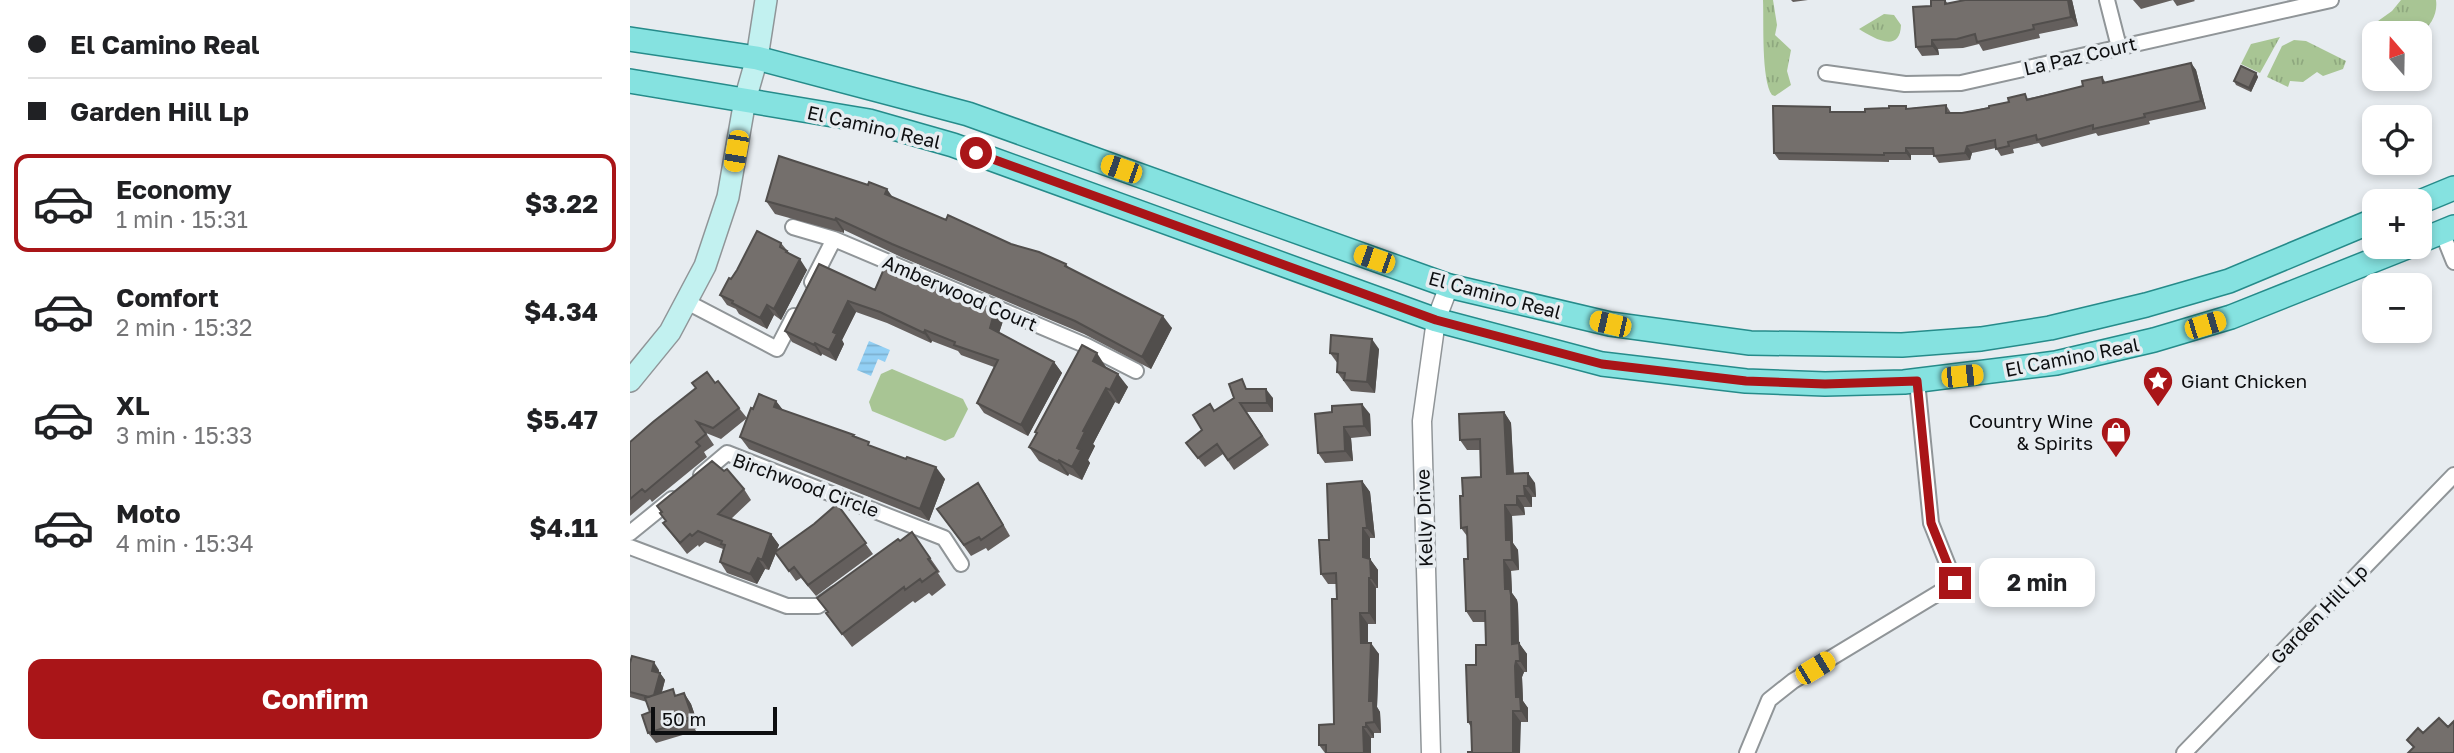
<!DOCTYPE html>
<meta charset="utf-8">
<style>
:root{--surface:#fff;--page:#f2f2f2;--text:#202124;--muted:#757577;--line:#e0e0e0;--accent:#a91518}
body{margin:0;font-family:"Golos Text",sans-serif;background:var(--page);color:var(--text);height:100vh;display:flex;flex-direction:column;font-size:26px;white-space:nowrap}
*{box-sizing:border-box;margin:0}
p{font-size:23px;color:var(--muted)}
.icon{flex:none;width:38px;height:38px;fill:none;stroke:currentColor;stroke-width:2;stroke-linecap:round;stroke-linejoin:round}
.map{position:relative;flex:1;overflow:hidden}
.drawer{display:flex;flex-direction:column;background:var(--surface);width:630px}
.drawer>*{flex:none}
.top-card{display:grid;align-content:center;height:154px;padding:0 28px;background:var(--surface)}
.needle{width:46px;rotate:340deg}
.controls{position:absolute;left:1732px;top:21px;display:grid;gap:14px}
.controls a{display:grid;place-items:center;width:70px;height:70px;border-radius:14px;background:var(--surface);box-shadow:0 4px 10px #0003;font-size:35px}
.scale{position:absolute;left:21px;bottom:18px;width:126px;box-sizing:border-box;padding-left:7px;border:4px solid #0d0e10;border-top:0;font-size:19px;line-height:24px;white-space:nowrap;color:#0d0e10;-webkit-text-stroke:5px #e7ecf0;paint-order:stroke}
.end{position:absolute;width:32px;height:32px;margin:-16px;border:9px solid #a91518;background:#fff;box-shadow:0 0 0 4px #fff}
.from{border-radius:50%}
.bubble{position:absolute;height:49px;border-radius:14px;background:var(--surface);box-shadow:0 4px 10px #0003;font-size:23px;font-weight:700;line-height:49px;text-align:center}
.car{position:absolute;width:21px;height:42px;margin:-21px -10px;border-radius:9px;box-shadow:0 0 5px 2px #0007;background:linear-gradient(#f5c518 24%,#345 0 40%,#f5c518 0 76%,#345 0 86%,#f5c518 0)}
.top-card b{display:flex;align-items:center;gap:24px;height:66px;font-size:26px}
.top-card b+b{border-top:2px solid var(--line)}
.top-card i{width:18px;height:18px;background:var(--text)}
ul{padding:0;list-style:none}
li{display:flex;align-items:center;gap:21px;height:98px;margin:0 14px 10px;padding:0 14px;border:4px solid transparent;border-radius:14px}
li div{flex:1}
li b{display:block;font-size:26px}
li em{font-style:normal;font-weight:700}
li.current{border-color:var(--accent)}
li>.icon{width:63px;height:63px;stroke-width:1.5}
.button{display:flex;gap:14px;margin-top:auto;padding:14px 28px}
.button a{flex:1;height:80px;border-radius:14px;background:var(--accent);color:#fff;font-size:28px;font-weight:700;line-height:80px;text-align:center}
main{display:flex;flex:1;min-height:0}
.map>svg:first-child{display:block}
.grass{fill:url(#grass-tufts)}
.pitch{fill:#a8c594}
.water{fill:url(#water-rules)}
.lines{fill:none;stroke-linecap:round;stroke-linejoin:round}
.minor-casing{stroke:#909598;stroke-width:18}
.tertiary-casing{stroke:#909598;stroke-width:21}
.secondary-casing{stroke:#909598;stroke-width:24}
.primary-casing{stroke:#268b8a;stroke-width:26}
.minor{stroke:#fff;stroke-width:14}
.tertiary{stroke:#fff;stroke-width:18}
.secondary{stroke:#c2f1f0;stroke-width:21}
.primary{stroke:#85e2e0;stroke-width:23}
.wall{fill:#645f5d}
.shaded-wall{fill:#514e4c}
.building{fill:#746f6c;stroke:#514e4c;stroke-width:2}
.route{stroke:#a91518;stroke-width:9}
.labels{text-anchor:middle;stroke-width:7;stroke-linejoin:round;paint-order:stroke}
.street-label{font-size:19px;fill:#0d0e10;stroke:#e7ecf0}
.poi-label{font-size:19px;fill:#0d0e10;stroke:#e7ecf0;text-anchor:start}
</style>
<main>
<section class="drawer">
<div class="top-card">
<b><i class="from"></i>El Camino Real</b>
<b><i></i>Garden Hill Lp</b>
</div>
<ul>
<li class="current"><svg class="icon" aria-label="car" viewBox="0 0 24 24"><path d="M5 17H2v-5l4-1 3-4h7l3 4 3 1v5h-3M9 17h6M6 11h13"/><circle cx="7" cy="17" r="2"/><circle cx="17" cy="17" r="2"/></svg><div><b>Economy</b><p>1 min · 15:31</p></div><em>$3.22</em></li>
<li><svg class="icon" aria-label="car" viewBox="0 0 24 24"><path d="M5 17H2v-5l4-1 3-4h7l3 4 3 1v5h-3M9 17h6M6 11h13"/><circle cx="7" cy="17" r="2"/><circle cx="17" cy="17" r="2"/></svg><div><b>Comfort</b><p>2 min · 15:32</p></div><em>$4.34</em></li>
<li><svg class="icon" aria-label="car" viewBox="0 0 24 24"><path d="M5 17H2v-5l4-1 3-4h7l3 4 3 1v5h-3M9 17h6M6 11h13"/><circle cx="7" cy="17" r="2"/><circle cx="17" cy="17" r="2"/></svg><div><b>XL</b><p>3 min · 15:33</p></div><em>$5.47</em></li>
<li><svg class="icon" aria-label="car" viewBox="0 0 24 24"><path d="M5 17H2v-5l4-1 3-4h7l3 4 3 1v5h-3M9 17h6M6 11h13"/><circle cx="7" cy="17" r="2"/><circle cx="17" cy="17" r="2"/></svg><div><b>Moto</b><p>4 min · 15:34</p></div><em>$4.11</em></li>
</ul>
<div class="button"><a>Confirm</a></div>
</section>
<div class="map">
<svg width="1824" height="753" viewBox="0 0 1824 753">
<defs>
<pattern id="grass-tufts" width="24" height="20" patternUnits="userSpaceOnUse" patternTransform="scale(1.75)"><rect width="24" height="20" fill="#a8c594"/><path d="M3 7l-1-3M5 7V3M7 7l1-3M15 17l-1-3M17 17v-4M19 17l1-3" fill="none" stroke="#8fa87f"/></pattern>
<pattern id="water-rules" width="6" height="5" patternUnits="userSpaceOnUse" patternTransform="scale(1.75)"><rect width="6" height="5" fill="#92cff4"/><path d="M0 2.5h6" fill="none" stroke="#7db1d0"/></pattern>
</defs>
<rect width="100%" height="100%" fill="#e7ecf0"/>
<path class="grass" d="M1133 0H1143L1147 25 1145 35 1161 50 1157 71 1161 85 1145 96 1142 95C1131 80 1134 21 1133 0Z
M1771 0H1806C1808 13 1801 26 1790 34L1746 33 1748 21 1762 11Z
M1254 14 1264 15 1271 25C1270 55 1242 37 1229 29Z
M1650 37 1630 73 1611 64 1621 44Z
M1664 40 1676 41 1716 61 1713 69 1693 76 1687 72 1673 82 1660 81 1658 87 1637 77 1652 46Z"/>
<path class="pitch" d="M262 369 333 399 338 409 324 437 315 441 242 411 239 402 251 374Z"/>
<path class="water" d="M239 341 260 350 255 362 248 359 241 376 227 370Z"/>
<g class="lines">
<g class="minor-casing">
<path id="minor" d="M1477 0 1489 47
M1196 73 1275 84 1331 83 1701 0
M163 227 204 239 457 346 506 371
M1812 232 1824 262
M182 282 204 239
M57 302 147 349 164 316
M71 475 97 453 314 538 331 564
M0 533 42 499
M0 547 157 606H188L205 594
M1117 753 1139 700 1163 681 1325 583 1301 523 1287 381
M1554 753 1824 475"/>
</g>
<g class="tertiary-casing">
<path id="tertiary" d="M801 753 792 421 806 320 819 286"/>
</g>
<g class="secondary-casing">
<path id="secondary" d="M0 381 40 332 75 266 98 197 115 100 127 58 136 0"/>
</g>
<g class="primary-casing">
<path id="primary" d="M0 39 127 58 338 114 819 286 980 324 1120 343 1272 345 1351 339 1420 328 1516 305 1599 281 1745 220
M0 81 239 121 323 145 806 320 972 364 1116 381 1195 384 1274 382 1426 363 1524 340 1601 317 1777 247
M1790 202 1824 188
M1790 241 1824 227"/>
</g>
<use href="#minor" class="minor"/>
<use href="#tertiary" class="tertiary"/>
<use href="#secondary" class="secondary"/>
<use href="#primary" class="primary"/>
</g>
<path class="wall" d="M1161 0H1178L1163 2Z
M1315 0 1318 4 1442 0 1448 26 1409 34 1410 38 1353 51 1349 44 1333 48 1308 49 1309 55 1292 56 1286 47 1301 6Z
M1503 0H1564L1565 1 1547 6 1543 0 1511 9Z
M1561 63 1566 70 1576 109 1519 121 1520 124 1468 136 1466 133 1412 147 1409 143 1383 149 1384 153 1371 156 1366 148 1342 153 1340 160 1309 163 1304 155H1281V160H1259V162L1149 160 1144 153 1204 112H1235L1316 105 1321 113H1332L1453 86 1472 77 1476 83Z
M1626 73 1628 77 1621 92 1606 85 1604 81Z
M238 185 263 198 316 220 436 264 439 268 542 328 521 369 454 334 271 257 214 230V233L145 214 136 201Z
M151 243 160 254 177 270 151 320 144 315 137 329 109 314 106 309 97 305 90 295 107 270Z
M245 290 373 321 369 333 424 362 432 373 398 436 354 413 347 403 364 367 331 355 328 351 302 341 301 343 257 323 226 312 212 340 214 344 206 361 192 354 191 356 162 342 155 331Z
M749 349 745 393 721 391 707 372 708 364 700 353Z
M476 367 498 387 489 404 485 402 463 444 465 446 458 460 460 463 452 480 439 474 438 476 409 461 399 447 406 434 405 432Z
M85 383 109 408 117 418 91 439 76 433 84 445 74 452 77 457 22 502 20 499 0 516V442L66 388Z
M619 389 643 398V412H617L639 445 604 470 593 454 575 467 556 443 572 430Z
M146 401 153 410 226 437 242 447 315 479 299 521 119 449 110 437 123 409Z
M702 412 740 414 741 436 721 438 723 461 695 463 688 453Z
M874 412 881 423 884 473 905 483 906 497H902V507H894L895 515 882 516 883 543 888 550 889 570 881 571 882 593 887 600 888 605 889 643 897 654V672H894L892 677 893 701 898 708V722H891L842 752 841 727 838 722 846 665 856 645 855 622H843L836 611 838 559 837 536 831 528 833 496 851 477 850 450H837L830 440Z
M732 481 740 492 745 538H740V559L748 570V588H746V624H738V643L749 654 747 707 750 712 751 733H744V738H741V753H695L689 745 704 724 707 584H698L691 574 699 540Z
M348 483 380 536 358 551 356 548 341 556 307 509Z
M114 489 121 500 101 519 141 534 149 545 146 551 184 524 207 504 243 554 186 596 171 578 166 581 146 553 139 570 135 569 127 584 97 573 90 562 93 549 75 542 69 547 68 545 57 554 33 523 36 521 27 506Z
M282 532 310 572 308 573 316 585 302 596 299 593 285 603 283 601 222 647 196 613 270 541Z
M0 663 29 670V673H30L35 680 32 692 47 695 54 693 61 704 69 727 65 729 66 731 26 743 18 733 20 712 17 702 0 697Z"/>
<path class="shaded-wall" d="M1438 0H1442L1448 26 1441 17Z
M1302 40 1308 49 1309 55 1302 46Z
M1561 63 1566 70 1576 109 1571 101Z
M1626 73 1628 77 1621 92 1619 88Z
M1337 146 1342 153 1340 160 1335 153Z
M1276 148 1281 155V160L1276 153Z
M257 189 266 202 255 194Z
M206 218 214 230V233L205 220Z
M170 259 177 270 151 320 144 309Z
M218 301 226 312 212 340 214 344 206 361 199 350 203 332Z
M137 305 144 315 137 329 130 318Z
M365 310 373 321 367 339 360 328Z
M533 316 542 328 521 369 512 357Z
M295 330 302 341 301 343 294 333Z
M742 339 749 349 745 393 737 382Z
M185 343 192 354 191 356 184 345Z
M467 353 476 367 473 374 463 361Z
M424 362 432 373 398 436 391 425Z
M488 374 498 387 489 404 480 390Z
M476 388 485 402 463 444 465 446 458 460 460 463 452 480 442 467 453 431Z
M636 389 643 398V412L637 403Z
M146 401 155 413 144 407Z
M732 404 740 414 741 436 734 426Z
M874 412 881 423 884 484 877 474Z
M714 427 721 438 723 461 715 451Z
M429 460 439 474 438 476 428 462Z
M306 467 315 479 299 521 290 509Z
M898 473 905 483 906 497 898 486Z
M732 481 740 492 745 538 737 528Z
M348 483 355 493 380 536 373 525Z
M894 486 902 497V507L895 496Z
M887 496 894 507 895 515 887 505Z
M875 505 882 516 883 543 888 550 889 570 882 560 876 540Z
M733 528 740 538V559L748 570V588L741 578 733 557Z
M141 534 149 545 139 570 132 560Z
M128 558 135 569 127 584 120 574Z
M874 560 881 571 882 593 887 600 888 605 889 654 882 644 875 589Z
M739 578 746 588V624L739 613Z
M730 613 738 624V654L731 643Z
M741 643 749 654 747 707 750 712 751 733 744 722 739 701Z
M889 643 897 654V672L890 661Z
M886 661 894 672 892 677 893 701 898 708V722L891 711 886 697 885 666Z
M24 662 29 670 27 678 22 671Z
M30 673 35 680 28 705 23 698Z
M54 693 61 704 69 727 62 716Z
M883 711 891 722 890 753H883Z
M736 723 744 733V738L736 727Z
M733 727 741 738V753H734Z"/>
<path class="building" d="M1301 0H1315V4L1335 0H1438L1441 17 1403 25 1404 29 1347 42 1345 34 1327 39 1302 40V46L1286 47 1283 7 1301 6Z
M1561 63 1571 101 1514 114 1515 117 1463 129V125L1407 140 1406 135 1378 142 1379 146 1366 149 1365 140 1337 146 1335 153 1304 156 1303 148H1276V153H1254V155L1144 153 1143 106 1200 107V112H1235V109L1259 108V106H1276V109L1316 105V113H1332L1359 108V106L1379 102 1378 98 1395 94 1397 100 1453 86 1452 81 1472 77 1473 83Z
M1611 66 1626 73 1619 88 1604 81Z
M149 156 238 185 239 182 257 189 255 194 316 220 318 215 381 244 409 252 436 264 435 266 533 316 512 357 445 321 262 244 206 218 205 220 136 201Z
M127 231 151 243 150 247 157 251 156 252 170 259 144 309 137 305 130 318 102 303 103 301 90 295 99 278 101 279 107 270Z
M189 264 245 290 256 264 365 310 360 328 424 362 391 425 347 403 368 360 324 345 325 342 295 330 294 333 250 312 218 301 203 332 207 334 199 350 185 343 184 345 155 331Z
M701 335 742 339 737 382 714 380 715 373 707 372 708 354 700 353Z
M452 345 467 353 463 361 488 374 480 390 476 388 453 431 455 432 447 448 451 450 442 467 429 460 428 462 399 447 407 433 405 432Z
M77 372 85 383 88 381 109 408 83 428 67 422 76 434 66 442 70 446 15 492 12 489 0 499V442L23 422 66 388 62 383Z
M612 379 616 389H636L637 403H610L632 436 598 460 587 444 568 458 556 443 572 430 563 415 580 404 584 411 604 398 599 384Z
M129 394 146 401 144 407 224 435 223 436 239 442 238 445 276 459 277 457 306 467 290 509 110 437 121 408 123 409Z
M732 404 734 426 714 427 715 451 688 453 685 414 702 412V406Z
M874 412 877 474 898 473V486H894L895 496H887V505H875L876 540H881L882 560H874L875 589H880L881 595 882 644 889 643 890 661H886L885 666 886 697H890L891 711H883V753H838V752H842L841 722H838L836 665H846V645H856L855 611H836L834 559H838L837 527 831 528 830 496H833L832 478 851 477 850 439 830 440 829 414Z
M82 461 94 471 97 469 114 489 88 514 141 534 132 560 128 558 120 574 90 562 95 545 91 544 92 541 68 531 62 536 60 534 50 543 33 523 36 521 30 513 32 512 27 506Z
M732 481 737 528H733V557L740 559 741 578H739V613H730L731 643H741L739 701H743L744 722 736 723V727H733L734 753H696V745H689V725L704 724 702 599H707L706 573 691 574 689 540H699L697 484Z
M348 483 373 525 351 540 349 537 334 545 307 509Z
M207 504 236 543 178 585 164 567 159 571 145 552 184 524Z
M282 532 300 558 298 559 307 571 292 582 290 579 275 590 274 587 212 634 196 613 198 612 187 598 268 539 270 541Z
M2 656 24 662 22 671 30 673 24 695 19 697 0 692V663Z
M43 689 45 696 54 693 62 716 58 718 59 720 18 733 12 715 20 712 15 698Z
M1809 718 1818 727 1824 721V753H1778L1784 747 1777 740 1788 728 1793 733Z"/>
<g class="lines">
<path class="route" d="M346 153 806 320 972 364 1116 381 1195 384 1287 381 1301 523 1325 583"/>
</g>
<defs>
<g id="sight-pin" transform="scale(1.575)"><path d="M0 17L-7.5 6A9.5 9.5 0 1 1 7.5 6Z" fill="#a91518" stroke="#e7ecf0"/><path d="M0-6L1.8-2.2L6-1.7L2.9 1.2L3.7 5.4L0 3.3L-3.7 5.4L-2.9 1.2L-6-1.7L-1.8-2.2Z" fill="#fff"/></g>
<g id="shop-pin" transform="scale(1.575)"><path d="M0 17L-7.5 6A9.5 9.5 0 1 1 7.5 6Z" fill="#a91518" stroke="#e7ecf0"/><path d="M-5-2.5h2.3a2.7 3.5 0 0 1 5.4 0H5L5.5 6h-11ZM-1.5-2.5h3a1.5 2.3 0 0 0-3 0Z" fill="#fff"/></g>
</defs>
<g fill-rule="evenodd">
<use href="#sight-pin" x="1528" y="381"/>
<use href="#shop-pin" x="1486" y="432"/>
</g>
<g class="labels">
<g class="street-label">
<text transform="translate(1450 56) rotate(-13)" y="7">La Paz Court</text>
<text transform="translate(244 127) rotate(13)" y="7">El Camino Real</text>
<text transform="translate(330 293) rotate(23)" y="7">Amberwood Court</text>
<text transform="translate(865 295) rotate(15)" y="7">El Camino Real</text>
<text transform="translate(1442 357) rotate(-11)" y="7">El Camino Real</text>
<text transform="translate(176 485) rotate(20)" y="7">Birchwood Circle</text>
<text transform="translate(794 518) rotate(-92)" y="7">Kelly Drive</text>
<text transform="translate(1689 614) rotate(-46)" y="7">Garden Hill Lp</text>
</g>
<g class="poi-label">
<text x="1551" y="388">Giant Chicken</text>
<text x="1463" y="428" text-anchor="end">Country Wine<tspan x="1463" dy="22">&amp; Spirits</tspan></text>
</g>
</g>
</svg>
<div class="controls">
<a><svg class="needle" viewBox="-14 -14 28 28"><path d="M0-13l5 13h-10z" fill="#e53935"/><path d="M0 13l5-13h-10z" fill="#757577"/></svg></a>
<a><svg class="icon" aria-label="locate" viewBox="0 0 24 24"><circle cx="12" cy="12" r="6"/><path d="M12 2v4M12 18v4M2 12h4M18 12h4"/></svg></a>
<a>+</a>
<a>−</a>
</div>
<div class="scale">50 m</div>
<i class="end from" style="left:346px;top:153px"></i>
<i class="end" style="left:1325px;top:583px"></i>
<div class="bubble" style="left:1349px;top:558px;width:116px">2 min</div>
<i class="car" style="left:106px;top:151px;rotate:190deg"></i>
<i class="car" style="left:491px;top:169px;rotate:289deg"></i>
<i class="car" style="left:744px;top:259px;rotate:289deg"></i>
<i class="car" style="left:980px;top:324px;rotate:283deg"></i>
<i class="car" style="left:1575px;top:325px;rotate:73deg"></i>
<i class="car" style="left:1332px;top:376px;rotate:84deg"></i>
<i class="car" style="left:1185px;top:668px;rotate:59deg"></i>
</div>
</main>
